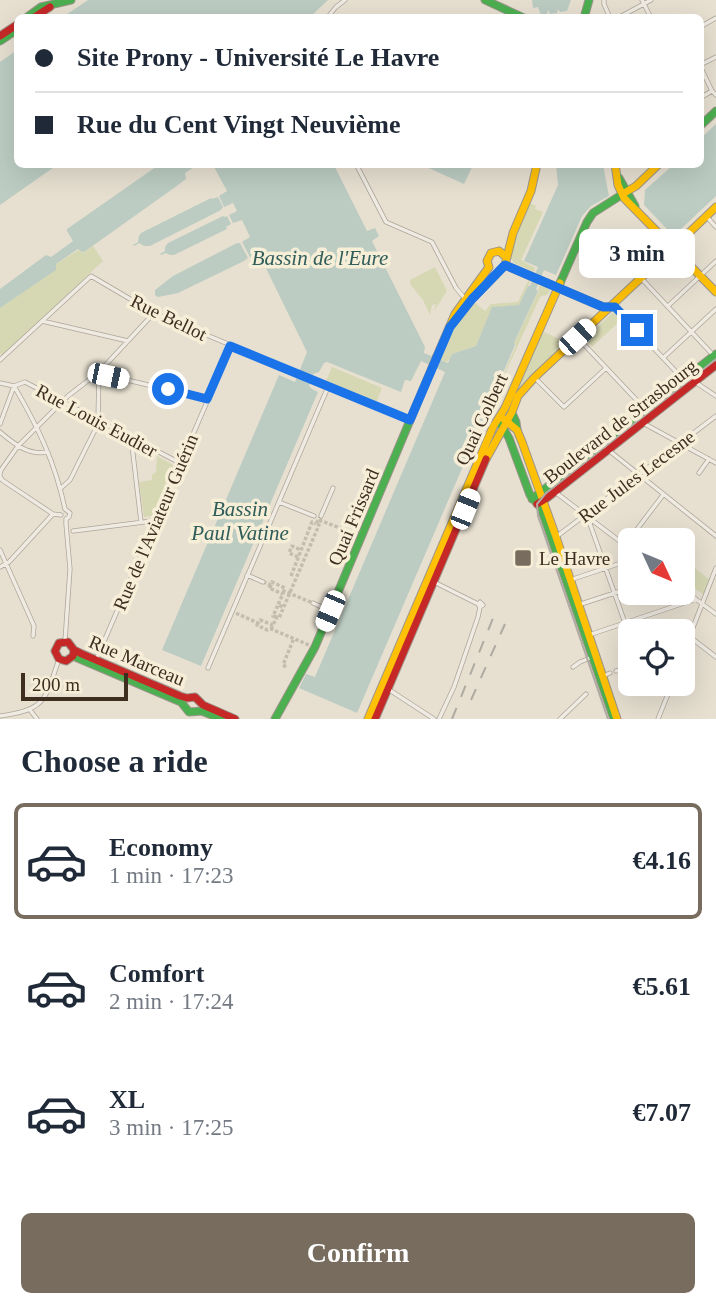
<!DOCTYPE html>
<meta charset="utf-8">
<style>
:root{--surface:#fff;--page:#f6f6f7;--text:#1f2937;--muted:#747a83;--line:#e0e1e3;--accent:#786c5e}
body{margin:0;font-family:"Times New Roman",serif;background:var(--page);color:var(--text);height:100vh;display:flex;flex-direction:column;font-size:26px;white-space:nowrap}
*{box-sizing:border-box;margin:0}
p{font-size:23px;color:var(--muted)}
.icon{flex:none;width:38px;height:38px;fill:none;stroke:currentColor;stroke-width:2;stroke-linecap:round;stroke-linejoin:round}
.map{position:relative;height:719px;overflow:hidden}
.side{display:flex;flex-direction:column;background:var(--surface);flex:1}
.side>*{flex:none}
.guide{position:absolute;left:14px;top:14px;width:690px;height:154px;border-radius:10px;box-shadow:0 7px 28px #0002;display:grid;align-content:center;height:154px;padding:0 21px;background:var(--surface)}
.needle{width:46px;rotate:134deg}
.tools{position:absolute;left:618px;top:528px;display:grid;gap:14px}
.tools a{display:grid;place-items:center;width:77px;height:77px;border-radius:10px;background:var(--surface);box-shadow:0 7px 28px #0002;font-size:35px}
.scale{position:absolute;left:21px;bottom:18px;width:107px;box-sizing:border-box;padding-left:7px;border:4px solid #3d2e20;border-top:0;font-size:19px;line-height:24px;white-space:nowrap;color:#3d2e20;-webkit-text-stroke:5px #f7eed8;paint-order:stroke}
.end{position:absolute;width:32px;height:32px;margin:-16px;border:9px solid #1a73e8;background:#fff;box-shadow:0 0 0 4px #fff}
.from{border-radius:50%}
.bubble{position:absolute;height:49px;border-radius:10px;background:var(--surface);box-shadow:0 7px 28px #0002;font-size:23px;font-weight:600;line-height:49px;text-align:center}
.car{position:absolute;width:21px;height:42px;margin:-21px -10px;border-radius:9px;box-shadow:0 0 5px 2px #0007;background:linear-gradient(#fff 24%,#345 0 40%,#fff 0 76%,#345 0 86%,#fff 0)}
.guide b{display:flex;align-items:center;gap:24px;height:66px;font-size:26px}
.guide b+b{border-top:2px solid var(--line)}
.guide i{width:18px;height:18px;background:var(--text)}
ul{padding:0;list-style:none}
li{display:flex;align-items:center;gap:21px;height:116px;margin:0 14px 10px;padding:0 7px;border:4px solid transparent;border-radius:10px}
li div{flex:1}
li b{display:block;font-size:26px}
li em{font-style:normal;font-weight:600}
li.on{border-color:var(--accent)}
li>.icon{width:63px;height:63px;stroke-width:1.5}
h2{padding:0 21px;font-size:32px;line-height:84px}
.primary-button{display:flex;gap:14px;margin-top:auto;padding:14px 21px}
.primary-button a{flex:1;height:80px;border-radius:10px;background:var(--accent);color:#fff;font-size:28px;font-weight:600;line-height:80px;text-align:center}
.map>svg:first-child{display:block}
.green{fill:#d6d7b3}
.water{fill:#bcccc2}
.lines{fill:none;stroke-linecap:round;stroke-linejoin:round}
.street-tunnel{stroke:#c5bcae;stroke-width:3.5;stroke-dasharray:3.5 2;stroke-linecap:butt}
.street-casing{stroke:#ada599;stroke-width:5}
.fast-casing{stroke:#9c958a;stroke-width:9}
.slow-casing{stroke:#9c958a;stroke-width:9}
.jam-casing{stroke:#9c958a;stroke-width:9}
.street{stroke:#efebe3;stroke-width:3.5}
.fast{stroke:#4caf50;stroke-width:7}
.slow{stroke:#ffc107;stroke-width:7}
.jam{stroke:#c62828;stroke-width:7}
.tram{stroke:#afaaa2;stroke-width:2}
.rail{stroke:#afaaa2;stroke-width:2;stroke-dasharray:12 12;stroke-linecap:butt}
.route{stroke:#1a73e8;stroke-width:9}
.poi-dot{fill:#786c5e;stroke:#f7eed8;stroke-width:2.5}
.labels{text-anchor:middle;stroke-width:7;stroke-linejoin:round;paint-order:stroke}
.street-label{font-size:19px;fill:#3d2e20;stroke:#f7eed8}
.poi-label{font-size:19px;fill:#3d2e20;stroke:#f7eed8;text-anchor:start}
.water-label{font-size:21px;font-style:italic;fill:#2f5d5a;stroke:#f7eed8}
</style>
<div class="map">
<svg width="716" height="719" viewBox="0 0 716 719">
<rect width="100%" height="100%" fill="#e7e0d1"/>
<path class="green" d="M530 203 536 206 535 209 543 212 521 260 535 268 534 272 514 263 509 255Z
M93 246 103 261 2 356 0 353V308L55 270 56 264 79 250 83 253Z
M435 267 447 291 434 311 436 304 432 305 430 315 423 300 410 284V280Z
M529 279 531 280 519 305 492 308 476 346 452 354 450 359 446 362 440 359 455 326 474 302 485 311 491 304 518 302Z
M541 284 546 287 550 291 546 296 544 295 540 297 489 409 442 521 516 345 514 344 539 290 538 289Z
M613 312 621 320 592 347 585 339Z
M542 331 566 342 522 385 509 408 507 407Z
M332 367 382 388 376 403 326 381Z
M684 382 687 386 613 445 610 440Z
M157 456 175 466 154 516 144 517 139 482 152 480V475L156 472Z
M682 558 710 580 704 595 683 580Z"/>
<path class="water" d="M88 0H328L310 17H63Z
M532 0H571L567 11 560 12 558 9 557 13 550 14 548 10 547 14 541 15 538 7 533 8Z
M17 50 18 164 57 165 0 205V62Z
M716 124V196L681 229H667L644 205 645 190 673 165 700 164V139Z
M160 164 197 165 185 173 186 179 174 188 84 252H82L78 249 56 264V270L0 308V289L46 255 51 257 73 241 67 231V229Z
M213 165H334L367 231 375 228 379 236 372 241 425 347 424 353 448 363 452 354 476 346 492 307 519 305 528 286H530L538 267 524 261 558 185 556 165H603L609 196 591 206 582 216 556 275 544 270 536 289 538 291 514 343 515 345 357 713 299 688 306 674 315 677 445 372 421 361 411 381 405 380 401 392 327 362 324 363 319 372 313 374 309 386 312 389 318 392 201 666 162 650 279 375 295 382 307 352 259 254 250 257 242 242 250 237 242 220 233 223 229 215 237 211 233 203 224 207 219 196 227 191Z
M422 165H473L464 184Z
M218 197 223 207 221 210 150 246H144L139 243 134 246 133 245 138 242 139 236 141 233 211 198 212 199Z
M223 216 225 217 227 216 231 224 226 227 227 229 174 255H170L166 253 161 255 160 254 165 251V247L168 243Z
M237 243H240L248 258 244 261 178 293 158 297 155 295V290L173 276Z"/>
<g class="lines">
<path class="street-tunnel" d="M319 520 356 534
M298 557 289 553 292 546 301 550
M291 576 312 522 316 524
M263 582 271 585 272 582 285 588 284 591 313 603
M271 585 269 588 283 594
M284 591 278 605 284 607
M231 611 258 623 260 620 273 625
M276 617 273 616 278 605
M258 623 257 625 267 630 271 629 309 645
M271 629 277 617 279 618 319 525 316 524 321 516
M286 667 283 665 294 638"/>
<g class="street-casing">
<path id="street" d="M604 0V4L610 18
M642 0 651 18
M327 18 336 7 345 0
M618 18 651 0
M700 27 716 18
M700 65 716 57
M700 66 712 91 716 95
M700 98 712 91
M356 164 386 222 432 242 456 288 467 301
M706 216 716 227
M641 278 714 356
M668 306 716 261
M610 307H615L681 377 695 382 716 396
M42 321 128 341
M577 337 645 409
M663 358 716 309
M0 360 91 276 154 313 410 420
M535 378 564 407 606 368
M0 383 14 386C38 427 55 462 65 509L70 513 69 517 66 519V524L70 569 65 641
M643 423 716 463
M0 424 14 386 25 382 180 463
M0 432C14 444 29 456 48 452
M131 437 141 522
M602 445 716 536
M699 473 709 459
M0 474 1 470 18 446 68 396 99 372 154 313
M0 476 2 480 53 514 61 515
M61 488 70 480 96 428 98 420 99 372 106 375 207 399
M555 492 630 549
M279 502 314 516
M321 516 333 488
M591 520 590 524 625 623
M73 531 152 521 155 522
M656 534 664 541
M556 537 716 416
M625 545 663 495
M0 550 34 626 33 636
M682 554 683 555
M0 567 9 562 53 514
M247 575 263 582
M432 575 431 578 434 582 478 604
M573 579 630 560
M682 589 716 614
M480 602 483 605 480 607 478 604Z
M313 603 324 608
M578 605 630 588
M589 635 696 599
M690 637 716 657
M682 656 716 568
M96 660 231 346
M573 667 580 662 595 656
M208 668 328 387
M616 671 630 667
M603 676 610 673
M388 689 434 719
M30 710 37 719
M0 716C46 710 45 700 59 659
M439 719 454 687 478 617 480 607
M560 719 586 694
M658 719 672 684"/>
</g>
<g class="fast-casing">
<path id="fast" d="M485 0 524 18
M26 18 41 7 71 0
M584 18 589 0
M0 41 18 29
M700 126 716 111
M619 178 635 206
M560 283 587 222 593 213 626 192
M512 413 516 422 517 430
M498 420 509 438 530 495 541 508 614 719
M532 499 716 354
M73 656 181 702 189 712 202 711 221 719
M275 719 315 647 437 356"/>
</g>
<g class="slow-casing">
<path id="slow" d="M626 192 636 186 659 164
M716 207 673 248 716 292
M489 267 487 261 491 253 499 251 505 256
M453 323 472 299 505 265 513 233 531 191 537 164
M437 356 455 314 489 267
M500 416 517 430 522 442 556 537 617 719
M486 459 512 412 518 396 535 377 673 248 624 198 618 185 615 164
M368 719 493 427 505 408 560 283"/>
</g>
<g class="jam-casing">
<path id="jam" d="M33 18 50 7
M0 36 18 24
M505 265 603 307H609
M537 504 547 498 716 365
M74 650 73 656 66 661 59 659 55 651 59 643 68 642 74 650 82 654 180 696 187 698 195 697 203 705 235 719
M375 719 486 459"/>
</g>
<use href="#street" class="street"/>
<use href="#fast" class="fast"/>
<use href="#slow" class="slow"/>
<use href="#jam" class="jam"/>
<path class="tram" d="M608 719 538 516 537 504 546 493 716 359"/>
<path class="rail" d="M471 700 505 624
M452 719 496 611"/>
</g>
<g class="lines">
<path class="route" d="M168 389 207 399 230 346 410 420 450 327 472 299 505 265 603 307H615L637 330"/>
</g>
<rect class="poi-dot" x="514" y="549" width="18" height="18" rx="3.5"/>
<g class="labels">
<g class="street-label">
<text transform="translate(169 317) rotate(26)" y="7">Rue Bellot</text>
<text transform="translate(481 419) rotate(-65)" y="7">Quai Colbert</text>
<text transform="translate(97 420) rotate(28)" y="7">Rue Louis Eudier</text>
<text transform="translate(620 421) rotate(-38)" y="7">Boulevard de Strasbourg</text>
<text transform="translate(636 476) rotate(-37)" y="7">Rue Jules Lecesne</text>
<text transform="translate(353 517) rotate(-67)" y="7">Quai Frissard</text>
<text transform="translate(155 522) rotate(-67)" y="7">Rue de l'Aviateur Guérin</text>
<text transform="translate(137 660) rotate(23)" y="7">Rue Marceau</text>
</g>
<g class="poi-label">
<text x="539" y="565">Le Havre</text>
</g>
<g class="water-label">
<text x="320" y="265">Bassin de l'Eure</text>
<text x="240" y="516">Bassin<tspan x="240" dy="24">Paul Vatine</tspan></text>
</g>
</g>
</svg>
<div class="tools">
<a><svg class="needle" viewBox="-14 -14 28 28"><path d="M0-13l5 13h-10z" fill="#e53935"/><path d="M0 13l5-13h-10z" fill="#747a83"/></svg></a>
<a><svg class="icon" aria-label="locate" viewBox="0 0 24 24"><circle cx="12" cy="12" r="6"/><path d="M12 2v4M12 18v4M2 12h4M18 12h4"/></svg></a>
</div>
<div class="scale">200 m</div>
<i class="end from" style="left:168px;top:389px"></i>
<i class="end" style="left:637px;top:330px"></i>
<div class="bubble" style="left:579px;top:229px;width:116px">3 min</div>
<i class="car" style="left:577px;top:337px;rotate:47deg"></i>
<i class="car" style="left:108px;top:376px;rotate:102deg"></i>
<i class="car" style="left:465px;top:509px;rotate:22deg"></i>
<i class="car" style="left:330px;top:611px;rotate:203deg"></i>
<div class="guide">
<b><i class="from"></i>Site Prony - Université Le Havre</b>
<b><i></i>Rue du Cent Vingt Neuvième</b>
</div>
</div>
<section class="side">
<h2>Choose a ride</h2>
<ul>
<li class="on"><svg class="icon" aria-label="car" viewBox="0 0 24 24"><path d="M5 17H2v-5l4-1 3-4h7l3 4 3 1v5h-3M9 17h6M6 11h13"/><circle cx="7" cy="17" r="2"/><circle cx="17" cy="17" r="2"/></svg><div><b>Economy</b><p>1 min · 17:23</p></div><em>€4.16</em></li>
<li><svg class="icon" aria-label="car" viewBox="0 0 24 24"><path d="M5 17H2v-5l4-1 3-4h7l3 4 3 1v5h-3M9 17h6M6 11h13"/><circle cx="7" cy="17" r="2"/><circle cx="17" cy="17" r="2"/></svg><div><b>Comfort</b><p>2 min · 17:24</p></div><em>€5.61</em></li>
<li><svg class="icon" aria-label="car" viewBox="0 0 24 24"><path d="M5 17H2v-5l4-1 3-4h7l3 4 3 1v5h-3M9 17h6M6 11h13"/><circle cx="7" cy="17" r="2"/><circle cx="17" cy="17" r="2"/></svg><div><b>XL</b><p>3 min · 17:25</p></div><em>€7.07</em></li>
</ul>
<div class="primary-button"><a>Confirm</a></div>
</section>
